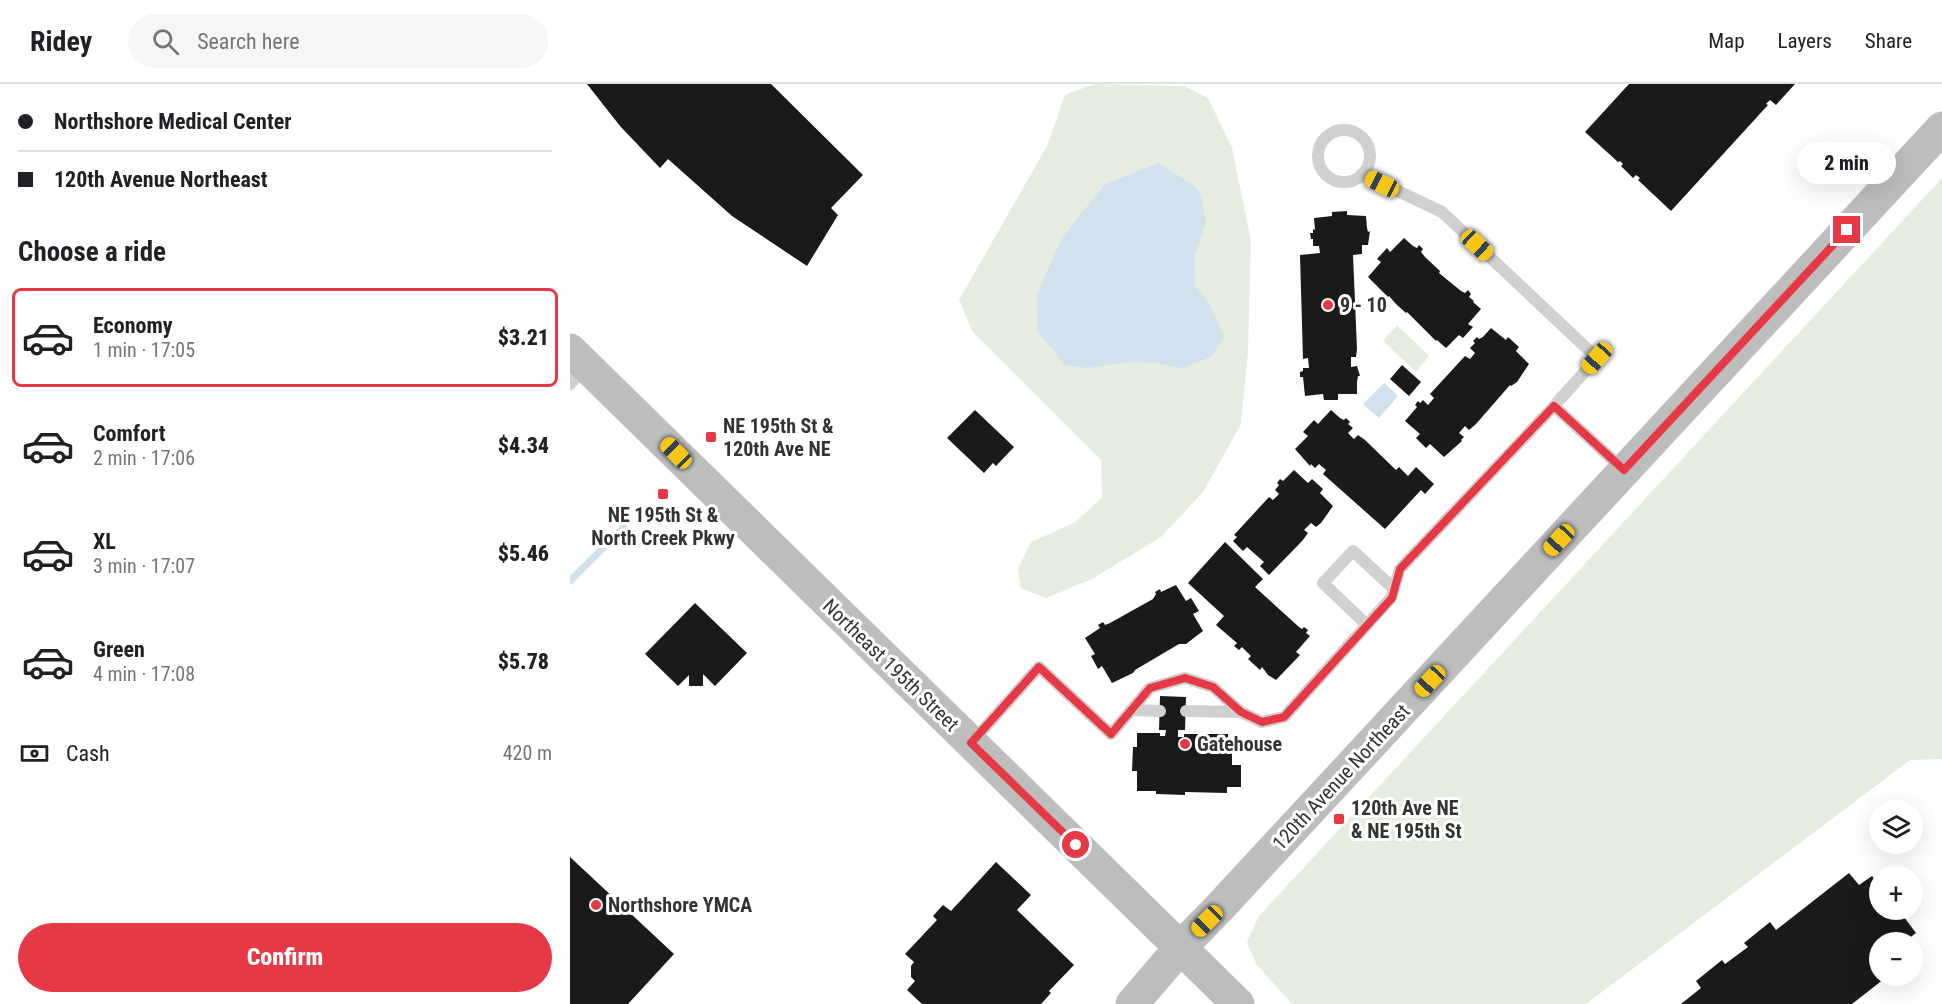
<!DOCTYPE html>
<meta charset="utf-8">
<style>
:root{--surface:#fff;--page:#f6f6f6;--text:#202124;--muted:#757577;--line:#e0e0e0;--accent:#e63946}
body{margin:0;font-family:"Roboto Condensed",sans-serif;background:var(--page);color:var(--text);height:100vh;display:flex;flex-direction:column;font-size:22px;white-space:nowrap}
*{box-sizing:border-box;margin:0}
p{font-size:20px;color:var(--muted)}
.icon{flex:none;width:33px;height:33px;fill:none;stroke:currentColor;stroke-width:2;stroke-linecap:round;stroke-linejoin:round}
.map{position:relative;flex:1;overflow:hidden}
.details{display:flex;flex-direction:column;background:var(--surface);width:570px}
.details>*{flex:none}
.guide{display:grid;align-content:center;height:132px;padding:0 18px;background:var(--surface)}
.tools{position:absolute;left:1299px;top:716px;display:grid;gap:12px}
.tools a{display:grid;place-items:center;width:54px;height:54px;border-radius:50%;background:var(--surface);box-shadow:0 6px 24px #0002;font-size:30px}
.end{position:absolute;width:27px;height:27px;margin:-14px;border:8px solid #e63946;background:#fff;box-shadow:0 0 0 3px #fff}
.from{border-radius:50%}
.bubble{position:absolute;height:42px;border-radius:21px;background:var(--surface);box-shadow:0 6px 24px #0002;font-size:20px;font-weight:800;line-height:42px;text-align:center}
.car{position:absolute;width:18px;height:36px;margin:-18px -9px;border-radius:8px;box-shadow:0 0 4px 2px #0007;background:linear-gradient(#f5c518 24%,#345 0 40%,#f5c518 0 76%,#345 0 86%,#f5c518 0)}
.guide b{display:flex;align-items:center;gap:21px;height:57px;font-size:22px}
.guide b+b{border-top:2px solid var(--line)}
.guide i{width:15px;height:15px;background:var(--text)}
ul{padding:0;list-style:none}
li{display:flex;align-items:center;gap:18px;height:99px;margin:0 12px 9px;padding:0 6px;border:3px solid transparent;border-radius:9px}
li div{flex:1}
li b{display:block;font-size:22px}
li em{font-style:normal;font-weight:800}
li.selected{border-color:var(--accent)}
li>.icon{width:54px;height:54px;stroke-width:1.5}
h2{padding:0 18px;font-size:27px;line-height:72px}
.pay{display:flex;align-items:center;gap:15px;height:66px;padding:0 18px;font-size:22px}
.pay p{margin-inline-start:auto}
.cta{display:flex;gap:12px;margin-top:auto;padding:12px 18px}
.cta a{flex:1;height:69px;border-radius:36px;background:var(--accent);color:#fff;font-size:24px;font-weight:800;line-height:69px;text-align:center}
header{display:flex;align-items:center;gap:36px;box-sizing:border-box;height:84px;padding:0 30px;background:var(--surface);border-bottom:2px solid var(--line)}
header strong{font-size:28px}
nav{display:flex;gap:33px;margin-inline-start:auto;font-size:21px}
.search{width:420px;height:54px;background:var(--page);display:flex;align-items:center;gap:15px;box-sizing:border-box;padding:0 21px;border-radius:33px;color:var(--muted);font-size:22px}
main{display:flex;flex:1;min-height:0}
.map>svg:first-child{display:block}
.green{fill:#e6ecdf}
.water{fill:#cfe2ee}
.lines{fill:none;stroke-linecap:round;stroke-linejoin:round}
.stream{stroke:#cfe2ee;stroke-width:7}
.building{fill:#1a1a1a}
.service{stroke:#d0d0d0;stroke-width:12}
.secondary{stroke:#bdbdbd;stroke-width:33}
.route{stroke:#e63946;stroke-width:8}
.poi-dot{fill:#e63946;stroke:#fff;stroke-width:2}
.labels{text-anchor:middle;stroke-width:6;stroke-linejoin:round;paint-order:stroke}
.poi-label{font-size:20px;font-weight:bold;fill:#333;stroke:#fff;text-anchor:start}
.street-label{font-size:20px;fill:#333;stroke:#fff}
</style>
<header>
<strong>Ridey</strong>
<div class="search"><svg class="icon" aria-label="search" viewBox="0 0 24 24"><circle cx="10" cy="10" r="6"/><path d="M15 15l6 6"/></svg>Search here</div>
<nav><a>Map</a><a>Layers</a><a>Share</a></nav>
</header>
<main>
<section class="details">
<div class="guide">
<b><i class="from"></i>Northshore Medical Center</b>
<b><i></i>120th Avenue Northeast</b>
</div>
<h2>Choose a ride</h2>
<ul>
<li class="selected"><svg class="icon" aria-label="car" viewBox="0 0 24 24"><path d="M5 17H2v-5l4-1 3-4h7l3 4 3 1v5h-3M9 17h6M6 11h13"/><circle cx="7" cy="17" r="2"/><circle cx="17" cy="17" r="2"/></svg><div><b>Economy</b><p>1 min · 17:05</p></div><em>$3.21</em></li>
<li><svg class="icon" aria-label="car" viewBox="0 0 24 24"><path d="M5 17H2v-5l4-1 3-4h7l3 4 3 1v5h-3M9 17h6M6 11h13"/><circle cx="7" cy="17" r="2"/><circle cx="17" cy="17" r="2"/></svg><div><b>Comfort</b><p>2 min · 17:06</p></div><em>$4.34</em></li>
<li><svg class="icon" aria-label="car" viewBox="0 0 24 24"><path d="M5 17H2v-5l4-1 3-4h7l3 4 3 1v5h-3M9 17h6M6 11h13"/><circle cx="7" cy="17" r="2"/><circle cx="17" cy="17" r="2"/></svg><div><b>XL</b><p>3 min · 17:07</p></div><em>$5.46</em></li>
<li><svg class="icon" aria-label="car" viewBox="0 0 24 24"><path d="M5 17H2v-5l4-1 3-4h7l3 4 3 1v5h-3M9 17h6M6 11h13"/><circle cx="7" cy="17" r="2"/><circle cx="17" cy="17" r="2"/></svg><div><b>Green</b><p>4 min · 17:08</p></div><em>$5.78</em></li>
</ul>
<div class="pay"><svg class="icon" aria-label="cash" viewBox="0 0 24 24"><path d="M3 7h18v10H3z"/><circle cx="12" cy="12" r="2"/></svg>Cash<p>420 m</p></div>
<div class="cta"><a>Confirm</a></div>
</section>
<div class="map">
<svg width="1372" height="920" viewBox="0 0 1372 920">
<rect width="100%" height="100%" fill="#fff"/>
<path class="green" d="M524 0 614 2 638 14 662 64 681 157 678 267 671 340 633 408 591 453 522 495 476 514 451 504 448 485 461 458 504 439 532 414 531 376 403 248 389 216 477 62 495 11Z
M1372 94V675L1340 676 1016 920H722L686 880 677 858 689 832Z
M827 241 859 272 846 288 813 257Z"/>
<path class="water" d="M589 79 629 105 636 137 624 175 625 202 639 219 654 252 641 273 612 284 586 279 557 278 518 284 495 281 468 248 467 210 492 154 535 100Z
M814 299 828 312 809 334 793 320Z"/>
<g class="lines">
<path class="stream" d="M0 497 54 443"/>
</g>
<path class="building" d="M17 0H201L293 91 261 124 268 131 237 182 162 132 98 75 90 84 50 42Z
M1059 0H1225L1206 21 1200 16 1196 20 1198 21 1101 127 1068 96 1070 94 1066 91 1063 94 1051 82 1053 80 1050 77 1048 78 1015 48Z
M777 127V131L796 132 797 144 798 148 800 147 798 161H792V170L783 171 787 265 786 273H781V283L787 282 790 292H788L787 298V310H768V316H754L753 310 735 312 733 293H730V288L733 287V284H739L738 274 733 275 730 171 750 169 749 162H743V155H741L740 149H743V145L745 146 744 134 762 132V128Z
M834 154 843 162 847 164 849 161 853 165 851 168 855 173 870 187 869 189 891 207 895 209 898 206 901 210 899 213 904 217 903 218 911 225 898 240 903 243 893 254 889 251 876 264 867 256 866 257 837 228 836 229 826 220 819 212 818 213 798 193 811 178 807 175 817 164 820 168Z
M921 244 936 256 938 253 949 263 946 267 959 280 947 298 941 302 940 301 906 340 899 346 895 342 889 349 894 353 891 356 892 357 874 373 860 360 856 364 846 354 850 350 835 337 847 323 845 321 848 317 850 319 853 316 858 321 864 314 860 310 895 272 900 275 905 269 900 264 905 259 903 257 907 253 909 255 913 253Z
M832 281 851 298 839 312 820 295Z
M405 326 444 363 426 382 423 379 414 389 377 354Z
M761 326 770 334 774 336 776 334 780 338 778 340 783 344 778 349 784 355 788 351 795 356 826 386 829 383 838 392 846 383 864 400 855 410 851 406 815 445 753 390 756 386 749 380 745 384 741 380 740 382 725 365 738 352 733 348 744 336 748 340Z
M724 386 738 399 742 395 753 405 750 409 763 422 751 439 746 443 741 439 734 446 738 449 733 456 699 491 690 482 694 478 677 463 673 467 663 457 667 453 664 451 699 413 703 416 709 410 705 406 709 401 707 399 710 395 713 397Z
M655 458 693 495 685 503 729 543 732 545 734 543 738 546 736 549 740 552 726 568 730 571 706 596 698 591 692 583 690 586 678 575 681 572 672 563 669 566 664 562 667 559 646 541 654 532 618 499Z
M606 501 616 517 621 514 629 527 623 530 633 547 616 560H609L565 586 563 589 542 599 532 582 528 585 521 572 525 570 515 554 530 544 528 541 533 538 535 541 540 539 583 515 586 510 585 508 590 505 591 508Z
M125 519 177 569 145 602 133 590V602H119V591L108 602 75 570Z
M590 612 616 613 615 646H608V653H614V650H658V656H662V681H671V703H657V709L615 708V711L586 710V707H567V687H562L563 663H567V649H590V652H595L596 646H589Z
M0 773 104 870 58 920H0Z
M426 778 461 811 447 826 504 881 479 907 481 909 471 920H352L337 906 345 897 341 893V882L344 878 335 870 367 836 363 832 373 821 381 827Z
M1279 789 1289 801 1302 792 1310 802V825H1328L1346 849 1334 858H1310V891H1319L1282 920H1111L1131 904 1126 897 1152 876 1155 880 1178 863 1174 859 1200 838 1206 846Z"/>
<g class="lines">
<path class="service" d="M748 72a26 26 0 1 1 52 0a26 26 0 1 1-52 0Z
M0 300 16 282
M984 322 1054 386
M797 541 753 499 783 467 824 505
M561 626 590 627
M616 627 671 628
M402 658 469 583 541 650 580 604 615 594 643 603 671 628 692 638 714 633 821 514 830 485 984 322 1027 274 872 128 792 90"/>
<path class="secondary" d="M0 266 668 920
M562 920 611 863 649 824 1372 44"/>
</g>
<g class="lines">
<path class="route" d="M506 761 401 659 469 583 541 650 580 604 615 594 643 603 671 628 692 638 714 633 822 514 830 485 984 322 1054 386 1277 146"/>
</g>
<g class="poi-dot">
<circle cx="758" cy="221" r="6"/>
<rect x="135" y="347" width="12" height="12" rx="3"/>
<rect x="87" y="404" width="12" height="12" rx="3"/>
<circle cx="615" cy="660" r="6"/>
<rect x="763" y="729" width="12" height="12" rx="3"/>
<circle cx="26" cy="821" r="6"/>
</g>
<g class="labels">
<g class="poi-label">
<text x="770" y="228">9 - 10</text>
<text x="153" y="349">NE 195th St &amp;<tspan x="153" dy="23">120th Ave NE</tspan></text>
<text x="93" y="438" text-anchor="middle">NE 195th St &amp;<tspan x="93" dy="23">North Creek Pkwy</tspan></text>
<text x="627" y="667">Gatehouse</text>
<text x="781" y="731">120th Ave NE<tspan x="781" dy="23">&amp; NE 195th St</tspan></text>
<text x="38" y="828">Northshore YMCA</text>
</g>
<g class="street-label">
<text transform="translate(321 581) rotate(44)" y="7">Northeast 195th Street</text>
<text transform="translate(771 693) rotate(-47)" y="7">120th Avenue Northeast</text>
</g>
</g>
</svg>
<div class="tools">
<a><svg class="icon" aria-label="layers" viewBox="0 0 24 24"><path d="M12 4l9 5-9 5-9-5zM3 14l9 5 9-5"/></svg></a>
<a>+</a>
<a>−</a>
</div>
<i class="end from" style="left:506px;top:761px"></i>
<i class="end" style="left:1277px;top:146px"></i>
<div class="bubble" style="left:1227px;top:58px;width:99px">2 min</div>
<i class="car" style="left:812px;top:100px;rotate:296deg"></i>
<i class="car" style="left:907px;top:161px;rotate:133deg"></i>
<i class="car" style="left:1027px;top:274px;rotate:222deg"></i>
<i class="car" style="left:106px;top:369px;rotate:315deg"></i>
<i class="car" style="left:989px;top:456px;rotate:223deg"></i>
<i class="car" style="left:860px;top:597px;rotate:223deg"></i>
<i class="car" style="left:637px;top:837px;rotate:225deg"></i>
</div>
</main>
